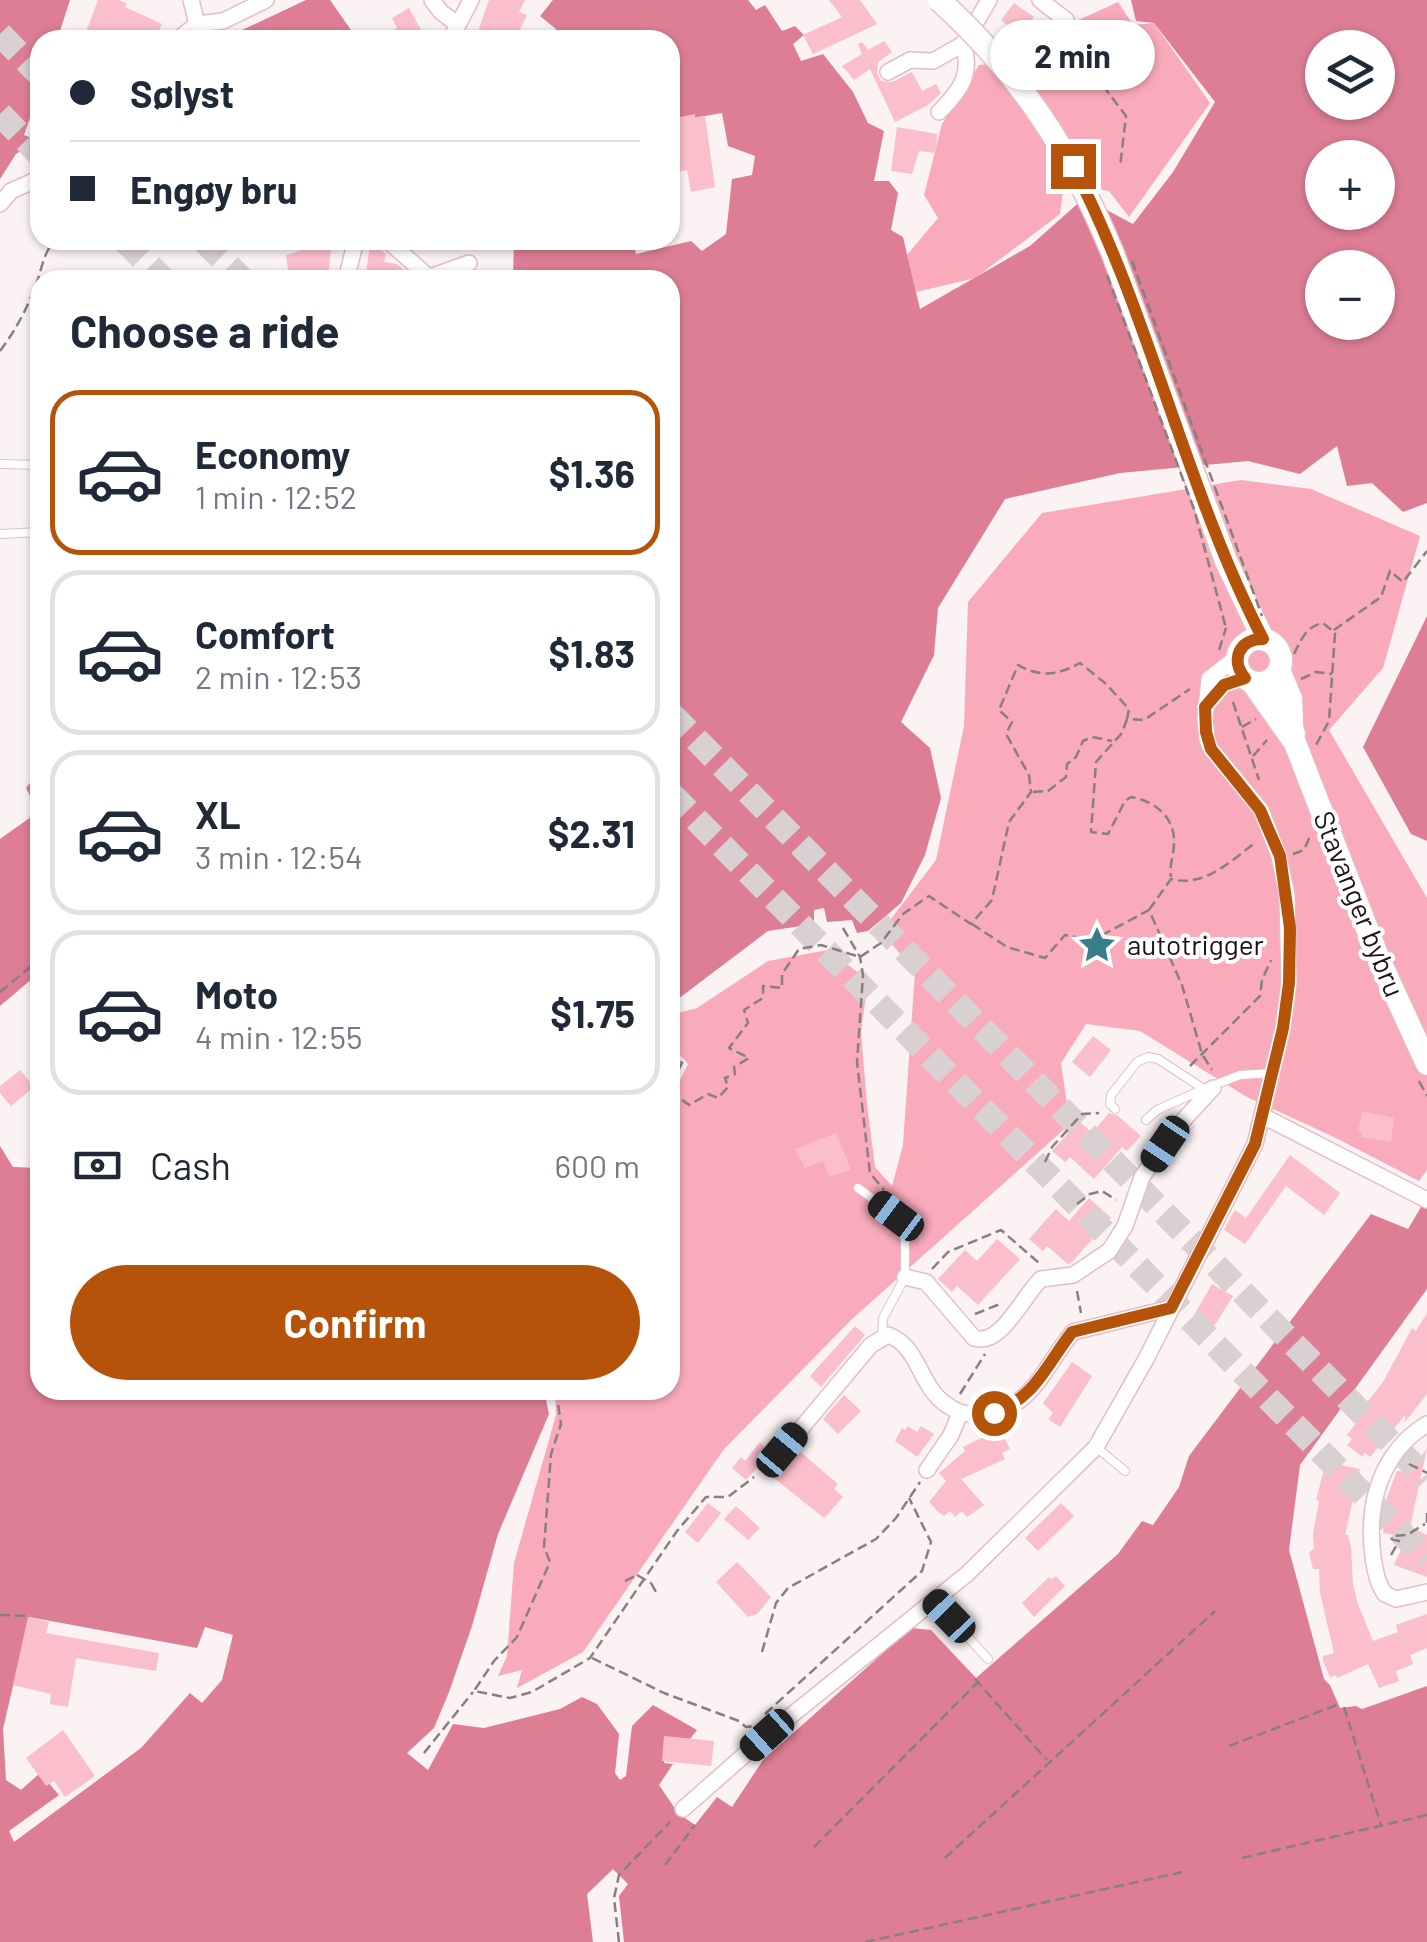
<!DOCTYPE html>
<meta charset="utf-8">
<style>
:root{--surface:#fff;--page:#f6f6f7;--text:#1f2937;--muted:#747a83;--line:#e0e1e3;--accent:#b45309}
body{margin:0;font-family:Barlow,sans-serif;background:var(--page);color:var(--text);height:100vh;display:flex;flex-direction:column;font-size:38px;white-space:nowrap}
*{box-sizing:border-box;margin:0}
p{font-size:32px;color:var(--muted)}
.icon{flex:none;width:55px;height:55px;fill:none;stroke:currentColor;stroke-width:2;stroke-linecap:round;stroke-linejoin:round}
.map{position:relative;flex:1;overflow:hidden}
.drawer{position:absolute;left:30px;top:270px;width:650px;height:1130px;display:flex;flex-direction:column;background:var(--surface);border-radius:30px;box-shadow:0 2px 8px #0004}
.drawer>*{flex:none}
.top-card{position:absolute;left:30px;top:30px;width:650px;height:220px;border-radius:30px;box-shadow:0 2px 8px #0004;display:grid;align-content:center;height:220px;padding:0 40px;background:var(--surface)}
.fabs{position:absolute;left:1305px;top:30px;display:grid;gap:20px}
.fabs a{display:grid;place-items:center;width:90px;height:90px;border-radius:50%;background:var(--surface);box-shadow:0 2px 8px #0004;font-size:50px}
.end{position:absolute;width:45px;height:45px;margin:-22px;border:12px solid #b45309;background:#fff;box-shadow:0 0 0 5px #fff}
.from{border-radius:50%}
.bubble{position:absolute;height:70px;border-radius:35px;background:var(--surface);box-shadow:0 2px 8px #0004;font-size:32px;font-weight:700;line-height:70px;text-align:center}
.car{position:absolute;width:30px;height:60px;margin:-30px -15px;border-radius:12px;box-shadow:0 0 8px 2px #0007;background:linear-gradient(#222 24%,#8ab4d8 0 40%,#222 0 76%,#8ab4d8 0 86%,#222 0)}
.top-card b{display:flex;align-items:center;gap:35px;height:95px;font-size:38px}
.top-card b+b{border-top:2px solid var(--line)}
.top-card i{width:25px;height:25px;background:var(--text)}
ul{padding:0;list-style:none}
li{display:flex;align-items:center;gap:30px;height:165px;margin:0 20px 15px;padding:0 20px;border:5px solid var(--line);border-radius:30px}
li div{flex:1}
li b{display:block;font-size:38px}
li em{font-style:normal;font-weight:700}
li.on{border-color:var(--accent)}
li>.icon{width:90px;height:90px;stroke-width:1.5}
h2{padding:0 40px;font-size:45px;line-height:120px}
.pay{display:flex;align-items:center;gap:25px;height:110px;padding:0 40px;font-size:38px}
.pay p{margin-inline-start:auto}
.button{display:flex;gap:20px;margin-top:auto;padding:20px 40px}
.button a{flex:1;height:115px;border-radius:60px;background:var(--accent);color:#fff;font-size:40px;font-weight:700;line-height:115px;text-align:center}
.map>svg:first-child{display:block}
.forest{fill:#f9aabb}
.water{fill:#dd7e95;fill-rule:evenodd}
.building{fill:#fbbfcb}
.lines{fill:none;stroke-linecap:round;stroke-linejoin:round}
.trunk-tunnel{stroke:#d9d0d2;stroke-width:25;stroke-dasharray:25 12;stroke-linecap:butt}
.service-casing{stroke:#e6bdc5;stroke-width:10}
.minor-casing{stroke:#e6bdc5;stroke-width:18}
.secondary-casing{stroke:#e6bdc5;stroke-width:25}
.path{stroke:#897e80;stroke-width:2.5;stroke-dasharray:10 5;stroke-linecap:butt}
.service{stroke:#fff;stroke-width:8}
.minor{stroke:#fff;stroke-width:15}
.secondary{stroke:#fff;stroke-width:22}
.secondary-bridge-casing{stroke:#e6bdc5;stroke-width:25;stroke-linecap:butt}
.path-bridge{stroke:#897e80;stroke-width:2.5;stroke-dasharray:10 5;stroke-linecap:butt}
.secondary-bridge{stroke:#fff;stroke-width:22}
.route{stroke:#b45309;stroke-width:12}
.labels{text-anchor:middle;stroke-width:8;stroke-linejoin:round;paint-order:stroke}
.street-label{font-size:28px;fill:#1f1114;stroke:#fff}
.poi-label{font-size:28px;fill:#1f1114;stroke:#fff;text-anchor:start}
</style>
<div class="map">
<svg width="1427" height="1942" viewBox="0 0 1427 1942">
<rect width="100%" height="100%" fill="#faf2f3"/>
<path class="forest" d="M1118 2 1133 25 1154 23 1210 103 1129 217 1109 191 1064 183 1060 214 975 278 916 292 907 255 938 218 924 195 942 124 979 65 1027 61 1059 29Z
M1241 480 1311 489 1420 536 1383 668 1329 730 1427 898V1170L1419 1181 1336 1138 1247 1097 1140 1031 1086 1024 1061 1063 1070 1124 852 1319 724 1449 583 1652 517 1688 522 1670 498 1676 507 1656 514 1563 556 1415 555 1390H670V1081L680 1080 688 1064 670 1044V1015L697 1008 768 961 828 950 868 980 861 1032 867 1104 875 1167 892 1186 903 1145 915 971 881 932 936 860 964 726 968 602 1042 513Z"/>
<path class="water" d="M0 0H70L57 40H40V89L24 135 40 141V154L25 148 16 154 0 179Z
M306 0H330L358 40H221Z
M553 0H748L756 10 765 5 782 31 795 26 804 35 793 44 801 61 823 54 853 92 868 123 884 131 874 181H889L898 193 891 230 903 237 920 309 1030 246 1084 198 1133 224 1173 172 1215 102 1154 23 1136 21 1131 0H1427V503L1403 512 1372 483 1347 486 1337 446 1300 474 1248 461 1120 473 1005 499 938 608 934 655 901 722 930 748 941 798 925 855 901 903 868 931 857 933 852 920 827 922 824 908 814 910V924L768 931 670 1005V280H513L514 240H633L636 254 691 241 702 251 726 234 732 179 752 175 755 156 728 146 722 113 670 122V40H551L556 29 540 16ZM1322 48H1378V102H1322ZM1322 158H1378V212H1322ZM1322 268H1378V322H1322Z
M1427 616V841L1411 834 1363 747Z
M40 770V972L0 1006V839L38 812 26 788Z
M0 1146 13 1167 40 1168V1390H544L549 1414 498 1534 472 1626 449 1692 434 1728 407 1753 428 1770 453 1724 484 1728 560 1709 582 1697 597 1704 619 1734 615 1773 620 1780 626 1776 632 1726 653 1705 697 1730 690 1739 666 1738 664 1763 673 1764 659 1785 678 1813 695 1825 717 1797 732 1807 763 1760 911 1628 931 1630 976 1678 1118 1554 1142 1521 1153 1525 1179 1487 1189 1456 1371 1214 1408 1229 1427 1197V1289L1300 1465 1289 1550 1324 1679 1330 1685 1340 1708 1356 1706 1362 1709 1427 1686V1942H624L619 1896 628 1884 613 1869 587 1894 593 1942H0ZM29 1617 197 1648 205 1627 233 1635 222 1680 202 1703 190 1693 141 1748 14 1842 9 1831 59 1795 40 1773 21 1790 6 1780 3 1729Z"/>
<path class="building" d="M98 0H119L127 4 125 7 162 24 154 40H83Z
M489 0H525L519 12 527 15 515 40H475Z
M829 0H860L877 24 813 54 803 35 842 17Z
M1014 3 1034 17 1020 35 1001 20Z
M409 8 420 28 425 40H397L392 31 397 28 392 18Z
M884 41 892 52 878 62 877 73 881 81 892 82 912 72 922 91 936 84 941 93 928 105 895 122 870 69 854 80 842 66 862 54 858 44 862 42 868 50Z
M695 114V117L705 116 715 187 691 192 687 170 670 173V119Z
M897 127 937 134 936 153 919 151 912 174 891 171Z
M370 246 378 247 386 254 384 262 397 264 408 274V280H365Z
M309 248H331L328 280 289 276 286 255Z
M1093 1036 1111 1050 1090 1077 1072 1062Z
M20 1070 34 1087 11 1106 0 1093V1086Z
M1362 1111 1394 1118 1391 1142 1361 1137 1362 1132H1358Z
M1109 1113 1118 1116 1141 1136 1127 1151 1122 1147 1094 1179 1070 1157 1065 1162 1052 1151 1079 1121 1092 1133Z
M836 1133 851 1170 829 1177 823 1161 805 1168 795 1149Z
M1290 1155 1340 1193 1324 1215 1286 1186 1245 1244 1224 1230 1231 1216 1235 1210 1246 1218Z
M1089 1198 1111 1218 1071 1263 1068 1264 1047 1246 1043 1251 1029 1239 1056 1209 1069 1221Z
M997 1239 1020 1259 978 1305 957 1286 952 1292 938 1279 965 1250 977 1261Z
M1212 1284 1233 1296 1214 1326 1194 1315Z
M1427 1313V1394L1404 1423 1406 1414 1370 1457 1364 1452 1363 1457 1347 1445 1352 1439 1347 1435 1356 1423 1353 1420 1383 1382 1412 1328 1416 1331Z
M855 1326 865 1335 821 1387 810 1376Z
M1072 1362 1092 1376 1060 1427 1048 1419 1053 1413 1043 1403Z
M844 1395 861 1411 838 1434 823 1419Z
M908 1426 917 1432 921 1426 934 1434 917 1457 895 1441 902 1428 905 1430Z
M1000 1429 1010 1449 1002 1453 1005 1459 961 1479 984 1505 967 1517 962 1511 955 1517 950 1511 944 1516 938 1512 929 1502 946 1481 939 1473 965 1451 963 1447Z
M760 1442 776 1460 787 1464 798 1450 838 1484 834 1489 843 1497 824 1518 759 1466 746 1480 732 1468 741 1457 745 1461Z
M1427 1448 1410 1527 1427 1535V1577L1394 1565 1407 1537 1383 1533 1387 1497 1397 1471 1411 1472Z
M1326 1462 1360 1469 1345 1535H1348L1351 1547 1353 1584 1358 1604 1373 1641 1398 1632 1396 1625 1427 1614V1648L1410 1655 1413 1664 1396 1671 1399 1681 1379 1688 1368 1664 1337 1678 1336 1675 1330 1677 1323 1661V1656L1334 1653 1320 1593 1319 1569H1313L1309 1553 1314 1548 1313 1534 1319 1501 1316 1500Z
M708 1503 721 1513 698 1543 685 1532Z
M1061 1503 1074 1516 1038 1551 1025 1538Z
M736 1506 760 1528 748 1540 724 1519Z
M737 1562 771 1597 757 1614 748 1617 716 1582Z
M1056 1576 1065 1586 1034 1617 1022 1603 1049 1577 1052 1579Z
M28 1617 49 1622 46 1633 159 1653 156 1671 76 1658 68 1707 50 1704 51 1694 13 1685Z
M63 1730 95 1776 65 1797 54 1781 46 1786 26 1758Z
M664 1736 714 1741 711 1766 662 1761Z"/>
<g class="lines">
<path class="trunk-tunnel" d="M0 34 40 75
M0 114 40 155
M124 240 164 280
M203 240 243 280
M670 713 1427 1479
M670 793 1427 1559"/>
<g class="service-casing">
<path id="service" d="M0 464 40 465
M0 534 40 532
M1282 659 1298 697 1299 724
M1115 1109 1110 1104 1111 1095 1137 1062 1148 1057 1158 1059 1204 1089 1240 1075 1273 1073
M1146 1120 1157 1110 1204 1089
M858 1188 896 1216 905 1230V1277L883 1318 882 1336
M1096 1447 1125 1471
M935 1601 988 1659"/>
</g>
<g class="minor-casing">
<path id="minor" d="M191 0 197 24
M432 0 441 12 457 24
M1040 0 1066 20
M177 40 197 24 223 21 266 0
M450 40 471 0
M888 72 910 60 933 61 963 44 989 0
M939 112C960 91 973 74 963 44
M0 204 11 191 40 178
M387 240 432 280
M430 277 469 263
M346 280 356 240
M1205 707 1224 685 1245 678
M1263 1116 1427 1200
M905 1277 926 1282 974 1338C1001 1347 1022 1297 1041 1279L1073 1275 1109 1251 1125 1226 1142 1177 1177 1127 1213 1088
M1427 1424C1380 1453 1366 1505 1373 1557 1375 1570 1377 1583 1385 1594L1396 1599 1427 1592
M782 1451 871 1345 888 1335C912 1343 918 1370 931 1389 939 1401 955 1413 969 1414 1030 1418 1041 1370 1073 1332L1171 1308
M927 1470 951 1435 960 1413
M683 1809 767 1735 967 1574 1096 1447 1146 1359 1255 1144 1283 1028 1289 983 1287 895 1279 856 1261 810 1211 749 1207 739 1205 718 1209 679 1237 657"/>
</g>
<g class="secondary-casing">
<path id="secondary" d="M1113 254 1226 561 1263 639
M1237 661a22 22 0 1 1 44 0a22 22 0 1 1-44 0Z
M1278 673 1294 734
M1252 682 1295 743"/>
</g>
<path class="path" d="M1072 35 1078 53 1126 116 1120 167
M0 351C15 331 27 309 36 285 42 269 43 253 55 240
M1334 630 1381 597 1390 571 1403 582 1427 551
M1219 650 1226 628
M1294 654C1301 640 1306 626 1323 623L1335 633 1329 721 1316 745
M1301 679 1316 672 1332 674
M1233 702 1259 780
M1127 719 1122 733 1096 762 1091 832 1108 834 1125 801 1131 797C1155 801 1175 817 1174 843 1174 855 1169 865 1171 877
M1242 727 1256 719
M1253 756 1267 740
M1033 792 1048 791 1066 777 1067 764 1076 757 1083 741 1092 737 1112 741
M1293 854 1304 850 1310 836
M1149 910 1171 879C1204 888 1231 861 1256 842
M972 924 1007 947 1045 958 1065 935 1093 940 1149 910 1182 985 1202 1054 1212 1070
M843 928 860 957 863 975 857 1062 870 1173 884 1190
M0 992 40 959
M670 1057 675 1054 682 1063 670 1087
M1190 1066 1260 996 1262 980 1271 960
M670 1091 689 1105 708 1094 718 1098 728 1087 725 1078 735 1074 734 1067 749 1058 729 1048 748 1023 744 1010 763 998V986L782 988V974L799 949 821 945 860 957 881 943 903 914 929 896 971 924 992 900 1009 822 1031 792 1029 775 1006 734 1012 722 999 710 1018 665C1041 678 1058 675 1080 663L1105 683 1129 709 1127 719 1144 720 1190 689
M670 1144V1145
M1045 1162 1052 1147 1082 1114 1099 1113
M1077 1204 1090 1194 1102 1191 1116 1200
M932 1269 948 1252 1001 1230 1039 1263
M1077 1291 1081 1313
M975 1314 1000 1304
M556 1390 561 1424 551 1454 544 1547 550 1562 517 1637 494 1661 474 1691 510 1698 532 1692 590 1658 677 1531 706 1497H728L754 1477
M960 1394 985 1354
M1409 1464 1427 1473
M1427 1513V1528
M1391 1555 1399 1541 1392 1539V1536L1407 1535 1425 1524
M625 1581 637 1575
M651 1583 656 1592
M0 1615 29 1616
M762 1652 776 1603 788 1588 876 1539 896 1518 920 1482
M592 1658 664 1693 739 1721 746 1727 753 1726
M975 1679 1047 1760
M1344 1707 1381 1825
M765 1714 922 1571 931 1542 909 1498
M1229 1746 1337 1705
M424 1753 473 1692
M814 1847 979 1681
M945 1858 1215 1611
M1242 1858 1427 1815
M665 1865 695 1825
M619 1942 614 1898 619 1875 670 1822
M865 1942 1187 1871"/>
<use href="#service" class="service"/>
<use href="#minor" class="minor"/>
<use href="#secondary" class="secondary"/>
<g class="secondary-bridge-casing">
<path id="secondary-bridge" d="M939 0C1021 74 1071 152 1113 254
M1295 743 1378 957 1427 1064"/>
</g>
<path class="path-bridge" d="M1132 261 1262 616
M1107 275 1194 509 1226 628
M1419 1081 1427 1096
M637 1575 651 1583"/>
<use href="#secondary-bridge" class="secondary-bridge"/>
</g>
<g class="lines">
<path class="route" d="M994 1413C1035 1398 1047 1364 1072 1332L1171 1308 1255 1144 1283 1028 1289 983 1290 928 1280 856 1260 810 1211 749 1206 732 1205 707 1224 685 1245 678C1230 660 1239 639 1263 639 1185 488 1151 317 1073 166"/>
</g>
<defs>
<g id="sight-bare" transform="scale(3)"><path d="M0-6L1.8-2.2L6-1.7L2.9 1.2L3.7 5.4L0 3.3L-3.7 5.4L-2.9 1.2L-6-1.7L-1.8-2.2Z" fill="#397d8c" stroke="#fff" stroke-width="2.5" paint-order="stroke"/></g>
</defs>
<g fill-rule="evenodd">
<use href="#sight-bare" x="1097" y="945"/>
</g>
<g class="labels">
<g class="street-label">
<text transform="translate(1359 904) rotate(68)" y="10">Stavanger bybru</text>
</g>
<g class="poi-label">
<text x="1127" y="955">autotrigger</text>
</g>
</g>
</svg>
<div class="fabs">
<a><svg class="icon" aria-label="layers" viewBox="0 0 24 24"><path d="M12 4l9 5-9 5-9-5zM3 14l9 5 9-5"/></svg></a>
<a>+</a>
<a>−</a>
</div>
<i class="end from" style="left:994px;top:1413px"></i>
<i class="end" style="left:1073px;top:166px"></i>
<div class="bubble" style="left:990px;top:20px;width:165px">2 min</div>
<i class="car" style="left:1165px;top:1144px;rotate:214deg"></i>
<i class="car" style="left:896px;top:1216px;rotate:307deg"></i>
<i class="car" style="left:782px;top:1450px;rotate:40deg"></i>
<i class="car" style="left:949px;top:1616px;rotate:316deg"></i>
<i class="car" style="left:767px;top:1735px;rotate:228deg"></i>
<div class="top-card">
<b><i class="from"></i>Sølyst</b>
<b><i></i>Engøy bru</b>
</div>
<section class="drawer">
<h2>Choose a ride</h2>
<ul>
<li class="on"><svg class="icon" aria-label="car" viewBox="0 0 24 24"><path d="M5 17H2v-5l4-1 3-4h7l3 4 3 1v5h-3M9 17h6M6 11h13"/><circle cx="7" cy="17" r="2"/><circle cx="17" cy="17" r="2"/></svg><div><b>Economy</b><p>1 min · 12:52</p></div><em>$1.36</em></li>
<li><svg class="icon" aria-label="car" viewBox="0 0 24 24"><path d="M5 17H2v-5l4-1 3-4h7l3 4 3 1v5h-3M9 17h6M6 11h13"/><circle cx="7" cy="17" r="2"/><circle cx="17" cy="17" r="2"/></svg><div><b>Comfort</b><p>2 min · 12:53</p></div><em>$1.83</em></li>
<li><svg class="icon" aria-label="car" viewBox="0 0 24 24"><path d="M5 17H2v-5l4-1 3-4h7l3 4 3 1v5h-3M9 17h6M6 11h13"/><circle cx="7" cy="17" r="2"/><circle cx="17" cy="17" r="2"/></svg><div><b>XL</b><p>3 min · 12:54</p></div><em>$2.31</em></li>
<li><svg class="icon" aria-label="car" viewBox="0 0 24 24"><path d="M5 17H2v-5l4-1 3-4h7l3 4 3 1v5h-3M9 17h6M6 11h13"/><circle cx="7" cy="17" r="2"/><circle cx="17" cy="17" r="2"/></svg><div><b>Moto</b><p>4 min · 12:55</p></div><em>$1.75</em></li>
</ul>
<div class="pay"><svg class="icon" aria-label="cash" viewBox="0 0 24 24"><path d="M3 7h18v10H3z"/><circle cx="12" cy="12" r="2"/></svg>Cash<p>600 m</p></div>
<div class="button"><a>Confirm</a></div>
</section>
</div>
